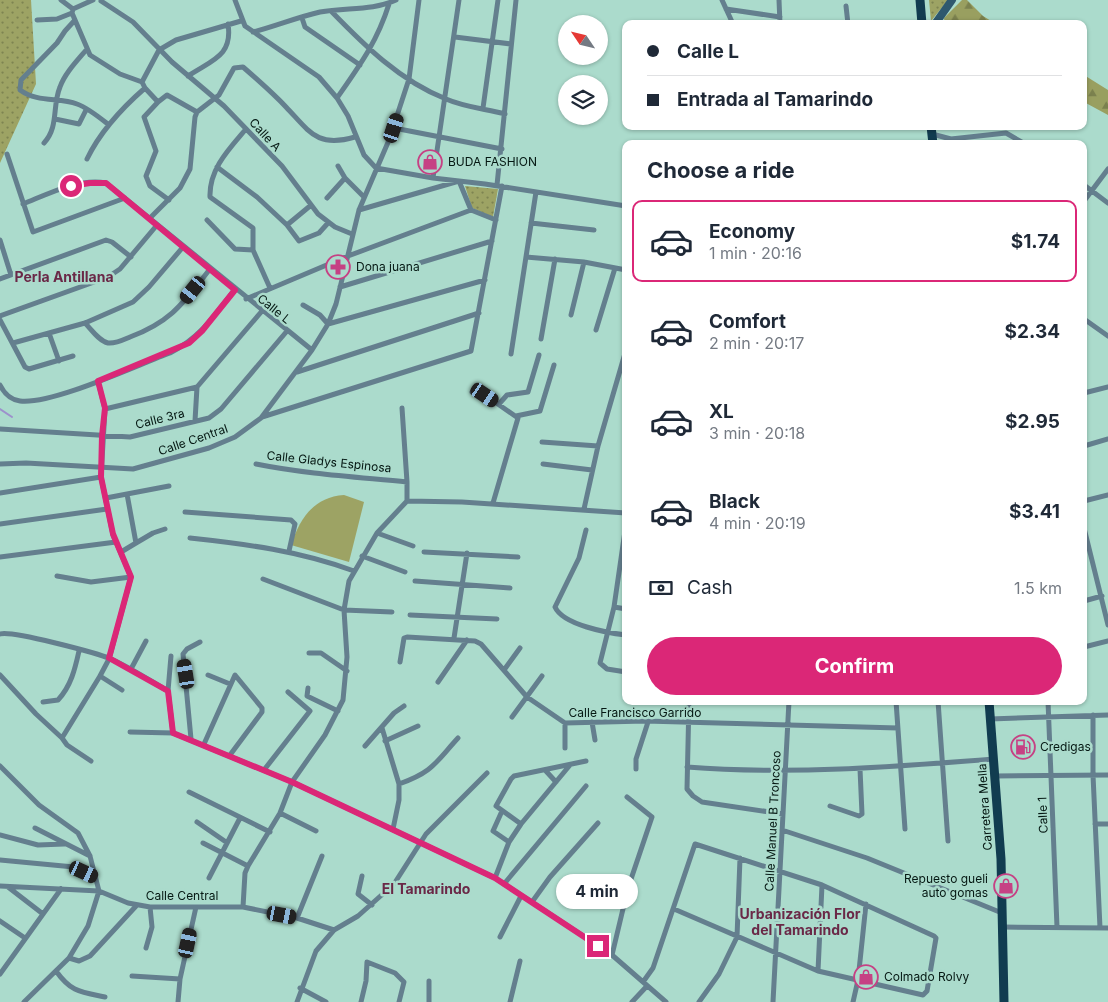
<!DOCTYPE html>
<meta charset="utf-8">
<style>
:root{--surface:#fff;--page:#f2f2f3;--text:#1f2937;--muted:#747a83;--line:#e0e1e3;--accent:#db2777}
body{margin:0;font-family:Inter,sans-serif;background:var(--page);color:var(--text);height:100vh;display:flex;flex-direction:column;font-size:19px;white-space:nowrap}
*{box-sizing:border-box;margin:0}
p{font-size:16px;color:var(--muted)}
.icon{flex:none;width:28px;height:28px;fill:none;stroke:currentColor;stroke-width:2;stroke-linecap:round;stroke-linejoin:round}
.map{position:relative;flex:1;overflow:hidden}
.panel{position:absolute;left:622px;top:140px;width:465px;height:565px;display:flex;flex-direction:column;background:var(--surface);border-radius:10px;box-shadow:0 1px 4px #0004}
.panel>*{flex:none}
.top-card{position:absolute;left:622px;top:20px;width:465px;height:110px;border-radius:10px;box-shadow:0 1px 4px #0004;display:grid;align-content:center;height:110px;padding:0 25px;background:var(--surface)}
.needle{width:32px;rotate:305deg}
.fabs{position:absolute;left:558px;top:15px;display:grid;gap:10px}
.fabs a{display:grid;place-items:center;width:50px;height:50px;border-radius:50%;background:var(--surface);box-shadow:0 1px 4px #0004;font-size:25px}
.end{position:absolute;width:22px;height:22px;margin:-11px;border:6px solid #db2777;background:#fff;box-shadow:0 0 0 2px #fff}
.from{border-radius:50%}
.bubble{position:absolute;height:35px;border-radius:18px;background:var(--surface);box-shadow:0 1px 4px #0004;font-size:16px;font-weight:700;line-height:35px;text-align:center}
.car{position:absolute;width:15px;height:30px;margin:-15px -8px;border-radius:6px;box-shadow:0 0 4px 1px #0007;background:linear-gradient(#222 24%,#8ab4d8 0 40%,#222 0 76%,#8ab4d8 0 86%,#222 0)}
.top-card b{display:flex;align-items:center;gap:18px;height:48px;font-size:19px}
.top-card b+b{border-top:1px solid var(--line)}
.top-card i{width:12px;height:12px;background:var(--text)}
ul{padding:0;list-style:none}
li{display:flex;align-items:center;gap:15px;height:82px;margin:0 10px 8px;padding:0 15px;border:2px solid transparent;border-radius:10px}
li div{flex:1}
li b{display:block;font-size:19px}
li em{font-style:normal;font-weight:700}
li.on{border-color:var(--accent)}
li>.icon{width:45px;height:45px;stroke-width:1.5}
h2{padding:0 25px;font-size:22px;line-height:60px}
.pay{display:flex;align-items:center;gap:12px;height:55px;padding:0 25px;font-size:19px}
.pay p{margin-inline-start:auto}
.cta{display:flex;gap:10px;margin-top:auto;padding:10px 25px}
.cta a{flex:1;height:58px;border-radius:30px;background:var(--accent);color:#fff;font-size:20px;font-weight:700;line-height:58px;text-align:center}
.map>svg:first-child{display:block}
.green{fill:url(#green-dots)}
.forest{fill:url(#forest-firs)}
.pitch{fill:#9da364}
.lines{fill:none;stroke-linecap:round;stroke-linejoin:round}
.stream{stroke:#9d91cc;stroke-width:2}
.street{stroke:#647f8e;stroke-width:5}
.secondary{stroke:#2f586e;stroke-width:8}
.primary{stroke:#113c50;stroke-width:9}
.route{stroke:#db2777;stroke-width:6}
.labels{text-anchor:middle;stroke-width:5;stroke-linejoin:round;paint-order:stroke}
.street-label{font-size:12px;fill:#051813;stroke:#abdbcc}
.poi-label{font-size:12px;fill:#051813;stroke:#abdbcc;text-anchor:start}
.neighbourhood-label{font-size:14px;font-weight:bold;fill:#6a2847;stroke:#abdbcc}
</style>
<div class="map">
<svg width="1108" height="1002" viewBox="0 0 1108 1002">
<defs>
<pattern id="green-dots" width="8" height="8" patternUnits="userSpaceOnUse" patternTransform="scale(1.25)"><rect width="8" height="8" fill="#9da364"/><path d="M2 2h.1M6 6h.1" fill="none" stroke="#7e8451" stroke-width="1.8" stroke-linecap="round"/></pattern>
<pattern id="forest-firs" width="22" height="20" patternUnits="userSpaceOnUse" patternTransform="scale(1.25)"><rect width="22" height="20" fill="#999f60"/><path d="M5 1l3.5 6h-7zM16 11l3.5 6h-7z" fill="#7b814e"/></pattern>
</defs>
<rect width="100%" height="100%" fill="#abdbcc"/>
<path class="green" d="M0 0H31L36 84 0 163Z
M929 0H948L931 21Z
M465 186 498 189 493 217 472 208Z"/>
<path class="forest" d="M962 0H967L983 16 996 24H945L944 18Z
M1084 75 1108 90V115L1084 102Z"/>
<path class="pitch" d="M344 495 364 502 349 562 291 545C300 518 314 497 344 495Z"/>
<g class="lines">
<path class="stream" d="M0 409 12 417"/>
<path class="street" d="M61 0 73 9
M235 0 245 26 319 77 337 98 348 116 364 155 376 168 433 178 485 184 626 206
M722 0 733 24
M779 0 780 24
M101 1 133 22 172 62 224 106 282 166 318 214 335 227 352 234
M846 6 848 24
M73 9 72 13 90 55 120 74 142 82 145 88 158 102 167 95 197 112
M73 9 93 0
M726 9 780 17
M331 11C364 45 400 81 446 99 464 107 486 109 505 114
M302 18 305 27 360 65
M37 20 57 19 72 13
M75 20 65 31 57 43 21 80 20 90C38 103 59 97 77 104 88 108 99 117 109 125
M253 32C276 26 298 17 320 12 346 7 372 11 396 0
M455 37 511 44
M188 76C212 60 233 56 228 24
M142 82 159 50 176 40 241 21
M337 98C360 65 377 42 389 4
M158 102 144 117 156 151 146 176 150 186 169 200
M483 108 498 0
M55 119 79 124 86 110
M394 128 502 149
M246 129C229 149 209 169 210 197L253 228V250L270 288
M932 134 951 139 1006 133 1025 144
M44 143C59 127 52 106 60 87 65 73 77 61 87 49
M7 154 33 232 125 198
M87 159C100 132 122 108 145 88
M338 166 345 178 364 197
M217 167 257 197 287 225 299 241 319 233 328 223
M433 178 459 0
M497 185 516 0
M1084 185 1108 203
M327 198 345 178
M1084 201 1108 169
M23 204C48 194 78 178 106 183L312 350
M359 210 459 181 471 210 496 220
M150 218 180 188 190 169 195 117 197 112 219 95 234 68 243 67C258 80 273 93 286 107 310 132 317 148 355 137
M207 220 235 249 253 250
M531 223 594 230
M287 225 310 206
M0 240 11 275
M526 257 584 262 626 270
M0 279 106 240 112 242 131 257
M340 287 492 241
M246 299 348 256 471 210
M303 305 320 315 328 324 485 280
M571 315 584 262
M0 316 108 277 120 269 157 225
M1084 319 1108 336
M0 320 25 367 29 369 73 356
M85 323C91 329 99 341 108 343 115 344 123 340 130 337 172 321 183 303 210 269
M596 330 615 268
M49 333 59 361
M541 339 555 259
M13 343 85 323 133 302 149 287 183 247
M511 354 536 192
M297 372 479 313
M98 381 105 409 101 477 113 535 131 577 109 659 100 676 122 690
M0 385C4 393 11 400 20 401 52 405 137 365 170 353 200 338 215 315 235 289
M472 392 485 395 518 418 493 503
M1084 393 1108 387
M499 404 507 395 528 392 539 355
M402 408 407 482
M105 409 197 387 262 311
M516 416 540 411 554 365
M262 417 471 351 502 186
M195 421 197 387
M0 429 130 437 209 418 221 409 287 331
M542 442 598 446
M1084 446 1108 439
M0 464 26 463 133 469 209 448 235 437 261 418 312 350 328 324 336 304 359 210 389 140 409 79 419 0
M543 464 592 470
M0 493 101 477
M106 498 169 486
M407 501 462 502 626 513
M1084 501 1108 495
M584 509 598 446 626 350
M185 512 291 520 295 524 289 551
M0 524 107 509
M626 524 614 607 600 663 607 669 626 672
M1084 528 1108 625
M586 530 579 558 555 607C563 625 608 633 626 635
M377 533 413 546
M190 538C246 544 300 551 354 571
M136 543 153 533 165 529
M121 552 136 543 127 494
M424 552 518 557
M362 556 405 572
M0 557 116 542
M57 576 91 582 131 577
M263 579 344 610 392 612
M415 581 510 588
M1084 601 1102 596
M614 607 626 609
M410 615 497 619
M0 634C11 630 97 653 111 659 131 668 149 680 168 691L173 733 292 782 495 878 612 955 666 1002
M454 638 467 553
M1084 647 1108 641
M309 653H321L347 671
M400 662 404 638 407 637 475 641 481 644 527 697 565 723 645 721 898 728
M131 669 146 641
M504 670 520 648
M0 675 36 714 62 738
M208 675 230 684
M438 682 467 640
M308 688 307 696 338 711
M168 691 171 656
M689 701 687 789 693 796 702 802 783 814
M896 701 905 829
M938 701 948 841
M1048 701 1057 927
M43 702 58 700C71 686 75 669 79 651
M1093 715V775L1100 928
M512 717 542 676
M990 719 1108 715
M592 722 595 740
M382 728 399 784V800L393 829
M130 732 173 733
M191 739 183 654 187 649 200 642
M385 741 418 726
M204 744 235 675 262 708V712L230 755
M365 746 394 713 404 706
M565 748V723
M91 761 67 745 62 738 100 676
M0 766 39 805 78 833 90 856 99 891 88 926 69 958 24 1002
M687 767C789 775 892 767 994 759
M636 769V759L648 722
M264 770 310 711 288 692
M545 770 556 782
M995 776 1108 775
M399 784C433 772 435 763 458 738
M189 792 270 832
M830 806 859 816 862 814 860 769
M502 811 493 831 509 842
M280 813 316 831
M197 822 226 842
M521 824 496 806 511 779 514 776 586 761
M1095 824H1108
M35 828 90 856
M782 830 867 858 1002 913
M0 835 38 845 64 844
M203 843 248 866
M0 860 74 867 94 876
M362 876 358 894 372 905
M209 878 240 818
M495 878 509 842 521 824 570 765
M504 884 586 786
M0 886 99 891 128 903 150 907H243L297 918 334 930
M8 887 43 914
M532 902 550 877 598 823
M243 907 245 873 248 866 280 813 292 782 325 735 343 700 347 657 344 610 349 581 377 533 407 501V482C357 477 306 474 256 464
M297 918 322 856
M0 921 25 938
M1002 927 1108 928
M500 937 521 896
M146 948 152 927 150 907
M612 955 628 888 652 817 627 797
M69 958 79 961 90 956 137 905
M56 971C71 992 80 992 105 997
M818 971 822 885
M0 974 61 889
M132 976 180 979
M429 981V1002
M643 982 653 968 695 844 822 885 934 936 936 938 927 991 923 995 818 971 674 909
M300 988 326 1002
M178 1002 180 979 196 907
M297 1002 316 951 334 930 358 916 394 884 426 834 487 773
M361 1002 366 981 367 962 395 973 404 982 399 1002
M510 1002 520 961
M632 1002 647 986
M699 1002 719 974 737 937 740 858
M773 1002 789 701
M853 1002 858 980 866 904"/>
<path class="secondary" d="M935 24 952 0"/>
<path class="primary" d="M920 0 922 24
M931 126 933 144
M989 701 1001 859 1004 1002"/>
</g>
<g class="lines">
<path class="route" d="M71 186 90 183H106L235 290 202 331 189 343 98 381 105 408 102 436 101 477 113 534 131 577 109 658 168 691 173 733 292 782 495 878 598 946"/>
</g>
<defs>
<g id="shop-ring" transform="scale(1.25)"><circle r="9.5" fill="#abdbcc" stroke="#c64184" stroke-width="1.5"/><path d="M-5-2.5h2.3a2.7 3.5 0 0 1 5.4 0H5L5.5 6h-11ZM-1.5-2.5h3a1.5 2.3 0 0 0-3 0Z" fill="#c64184"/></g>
<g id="pharmacy-ring" transform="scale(1.25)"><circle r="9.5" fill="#abdbcc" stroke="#c64184" stroke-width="1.5"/><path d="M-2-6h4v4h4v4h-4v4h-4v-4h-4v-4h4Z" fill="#c64184"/></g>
<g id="fuel-ring" transform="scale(1.25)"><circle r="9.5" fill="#abdbcc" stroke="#c64184" stroke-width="1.5"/><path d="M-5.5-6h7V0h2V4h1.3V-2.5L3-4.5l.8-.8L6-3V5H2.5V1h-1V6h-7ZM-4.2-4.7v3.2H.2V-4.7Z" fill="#c64184"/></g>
</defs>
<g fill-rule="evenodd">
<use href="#shop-ring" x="430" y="162"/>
<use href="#pharmacy-ring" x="338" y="267"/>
<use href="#fuel-ring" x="1023" y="747"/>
<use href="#shop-ring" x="1006" y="886"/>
<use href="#shop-ring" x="866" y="977"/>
</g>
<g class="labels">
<g class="street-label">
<text transform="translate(265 135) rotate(47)" y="4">Calle A</text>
<text transform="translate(274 309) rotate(39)" y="4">Calle L</text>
<text transform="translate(160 419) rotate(-14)" y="4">Calle 3ra</text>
<text transform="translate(193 440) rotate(-19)" y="4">Calle Central</text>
<text transform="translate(329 462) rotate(6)" y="4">Calle Gladys Espinosa</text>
<text x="635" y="717">Calle Francisco Garrido</text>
<text transform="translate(985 807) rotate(-94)" y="4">Carretera Mella</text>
<text transform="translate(1043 815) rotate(-92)" y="4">Calle 1</text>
<text transform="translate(773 821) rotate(-87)" y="4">Calle Manuel B Troncoso</text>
<text x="182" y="900">Calle Central</text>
</g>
<g class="poi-label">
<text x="448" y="166">BUDA FASHION</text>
<text x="356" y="271">Dona juana</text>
<text x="1040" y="751">Credigas</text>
<text x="988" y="883" text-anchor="end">Repuesto gueli<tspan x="988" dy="14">auto gomas</tspan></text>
<text x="884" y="981">Colmado Rolvy</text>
</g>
<g class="neighbourhood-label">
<text x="64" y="282">Perla Antillana</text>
<text x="426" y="894">El Tamarindo</text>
<text x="800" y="919">Urbanización Flor<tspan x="800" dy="16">del Tamarindo</tspan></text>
</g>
</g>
</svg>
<div class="fabs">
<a><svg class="needle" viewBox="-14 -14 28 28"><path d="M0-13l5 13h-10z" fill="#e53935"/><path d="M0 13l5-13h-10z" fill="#747a83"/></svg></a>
<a><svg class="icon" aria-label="layers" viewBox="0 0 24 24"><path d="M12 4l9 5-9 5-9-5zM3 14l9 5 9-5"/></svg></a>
</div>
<i class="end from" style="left:71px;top:186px"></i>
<i class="end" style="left:598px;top:946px"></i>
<div class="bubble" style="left:556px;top:874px;width:82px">4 min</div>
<i class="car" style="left:394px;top:128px;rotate:18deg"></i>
<i class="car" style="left:193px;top:290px;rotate:219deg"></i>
<i class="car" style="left:485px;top:395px;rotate:124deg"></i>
<i class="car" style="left:186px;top:674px;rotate:351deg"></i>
<i class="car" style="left:84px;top:872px;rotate:115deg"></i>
<i class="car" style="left:282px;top:915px;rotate:101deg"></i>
<i class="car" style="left:188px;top:943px;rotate:12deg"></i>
<div class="top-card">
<b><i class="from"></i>Calle L</b>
<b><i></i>Entrada al Tamarindo</b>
</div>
<section class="panel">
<h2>Choose a ride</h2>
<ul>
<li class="on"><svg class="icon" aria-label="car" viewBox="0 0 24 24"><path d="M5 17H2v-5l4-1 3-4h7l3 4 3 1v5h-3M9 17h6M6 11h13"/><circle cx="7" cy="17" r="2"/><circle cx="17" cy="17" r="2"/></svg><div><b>Economy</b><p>1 min · 20:16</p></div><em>$1.74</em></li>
<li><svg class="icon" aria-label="car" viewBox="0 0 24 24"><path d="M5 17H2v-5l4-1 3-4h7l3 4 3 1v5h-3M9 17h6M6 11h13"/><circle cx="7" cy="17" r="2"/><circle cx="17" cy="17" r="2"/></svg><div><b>Comfort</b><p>2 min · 20:17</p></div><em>$2.34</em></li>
<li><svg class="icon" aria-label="car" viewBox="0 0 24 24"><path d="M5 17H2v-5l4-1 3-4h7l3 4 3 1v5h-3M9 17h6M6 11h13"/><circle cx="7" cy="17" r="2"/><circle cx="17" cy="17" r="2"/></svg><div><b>XL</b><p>3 min · 20:18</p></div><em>$2.95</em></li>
<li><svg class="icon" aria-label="car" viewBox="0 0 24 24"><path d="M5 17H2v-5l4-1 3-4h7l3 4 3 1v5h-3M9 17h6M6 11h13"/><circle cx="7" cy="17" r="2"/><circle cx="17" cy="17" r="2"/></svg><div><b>Black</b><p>4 min · 20:19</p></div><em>$3.41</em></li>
</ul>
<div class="pay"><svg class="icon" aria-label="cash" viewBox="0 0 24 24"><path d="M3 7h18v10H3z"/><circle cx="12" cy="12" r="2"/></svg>Cash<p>1.5 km</p></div>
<div class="cta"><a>Confirm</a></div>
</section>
</div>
